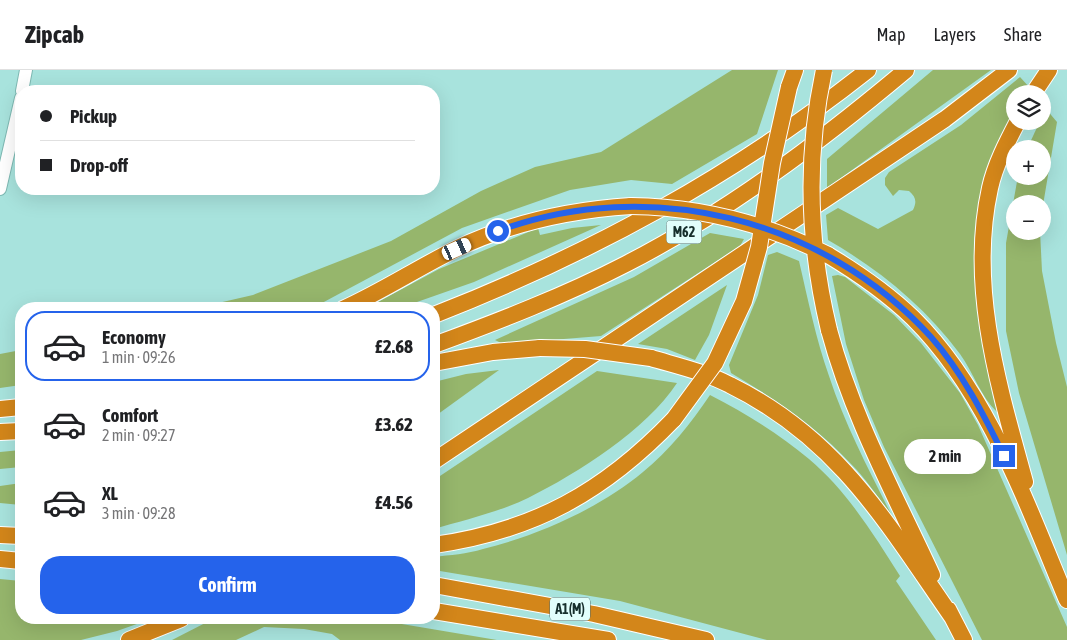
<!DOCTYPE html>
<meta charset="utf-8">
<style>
:root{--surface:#fff;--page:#f6f6f6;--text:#202124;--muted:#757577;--line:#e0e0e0;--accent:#2563eb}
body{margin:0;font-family:"Asap Condensed",sans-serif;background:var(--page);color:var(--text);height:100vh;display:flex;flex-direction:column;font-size:19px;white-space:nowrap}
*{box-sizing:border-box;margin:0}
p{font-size:16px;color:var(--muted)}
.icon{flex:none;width:28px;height:28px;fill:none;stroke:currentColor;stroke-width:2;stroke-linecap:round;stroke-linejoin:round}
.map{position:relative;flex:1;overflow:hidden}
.side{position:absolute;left:15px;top:232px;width:425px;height:322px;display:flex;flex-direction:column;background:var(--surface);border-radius:20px;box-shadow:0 5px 20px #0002}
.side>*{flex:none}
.guide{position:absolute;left:15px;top:15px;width:425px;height:110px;border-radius:20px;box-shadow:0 5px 20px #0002;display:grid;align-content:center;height:110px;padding:0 25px;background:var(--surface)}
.fabs{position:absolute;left:1006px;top:15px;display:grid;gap:10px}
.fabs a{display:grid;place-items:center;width:45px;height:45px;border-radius:50%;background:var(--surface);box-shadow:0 5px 20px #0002;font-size:25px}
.end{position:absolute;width:22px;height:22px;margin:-11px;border:6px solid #2563eb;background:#fff;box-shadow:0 0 0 2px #fff}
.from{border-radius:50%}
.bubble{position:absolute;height:35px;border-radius:18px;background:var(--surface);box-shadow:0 5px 20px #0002;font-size:16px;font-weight:700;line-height:35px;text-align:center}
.car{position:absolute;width:15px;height:30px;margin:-15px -8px;border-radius:6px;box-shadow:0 0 4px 1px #0007;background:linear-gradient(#fff 24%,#345 0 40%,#fff 0 76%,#345 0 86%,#fff 0)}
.guide b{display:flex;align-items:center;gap:18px;height:48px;font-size:19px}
.guide b+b{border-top:1px solid var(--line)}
.guide i{width:12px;height:12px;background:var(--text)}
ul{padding:9px 0 0;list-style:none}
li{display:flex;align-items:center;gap:15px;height:70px;margin:0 10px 8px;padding:0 15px;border:2px solid transparent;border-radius:20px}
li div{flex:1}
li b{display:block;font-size:19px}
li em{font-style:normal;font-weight:700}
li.selected{border-color:var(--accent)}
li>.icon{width:45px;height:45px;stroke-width:1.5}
.button{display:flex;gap:10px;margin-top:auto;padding:10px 25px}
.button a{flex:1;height:58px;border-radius:20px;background:var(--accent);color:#fff;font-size:20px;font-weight:700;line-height:58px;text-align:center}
header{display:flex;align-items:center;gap:30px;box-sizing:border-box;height:70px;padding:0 25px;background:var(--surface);border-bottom:1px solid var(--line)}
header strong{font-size:24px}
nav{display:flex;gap:28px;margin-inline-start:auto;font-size:18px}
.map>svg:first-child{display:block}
.green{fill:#96b66c}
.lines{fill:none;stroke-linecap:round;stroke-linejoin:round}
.secondary-casing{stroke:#7eb9b3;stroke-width:14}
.highway-casing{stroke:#fff;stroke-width:18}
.secondary{stroke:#fff;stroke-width:12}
.highway{stroke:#d3861a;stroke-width:16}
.highway-bridge-casing{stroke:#fff;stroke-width:18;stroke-linecap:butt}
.highway-bridge{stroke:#d3861a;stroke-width:16}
.route{stroke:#2563eb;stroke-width:6}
.labels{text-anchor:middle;stroke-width:5;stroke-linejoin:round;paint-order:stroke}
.shield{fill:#e1fefb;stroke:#536d6a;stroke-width:1}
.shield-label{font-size:14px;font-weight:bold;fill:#162f2c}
</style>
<header>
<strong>Zipcab</strong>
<nav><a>Map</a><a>Layers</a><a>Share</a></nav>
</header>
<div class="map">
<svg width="1067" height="570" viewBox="0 0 1067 570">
<rect width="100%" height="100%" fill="#a8e3dd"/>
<path class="green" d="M732 0H778L757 64 672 114 631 110 570 120 462 158 322 233 306 239H192L253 225 391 171 481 121 535 97 601 82Z
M933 0H991L827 118V89Z
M1020 7 1030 18 1027 24H1015V46L982 142 1000 340 997 342C981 327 973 302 960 284 924 236 880 200 828 170L826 145 838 138 878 159 913 140C917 132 916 127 909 121L899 120 893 126 885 115V108L889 102 961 55Z
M1046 39 1057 52 1043 135 1015 134V161H1040L1042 201 1056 273 1067 317V485L1019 323 1006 261V173L1018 106H1042V79H1027L1040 51H1042Z
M601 155 474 212 397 239H365L439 199 538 158 540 165 572 158Z
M710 163 744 169 740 176 601 266 503 274 495 270 634 207Z
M777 182 799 191C808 230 816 269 829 306 845 355 869 400 892 446 879 429 867 410 852 395 817 357 775 329 731 303L729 295 758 225 768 185Z
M838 205 845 207 894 245 921 273 960 323 978 355 1067 557V570H982L884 377 864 330 846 274 832 206Z
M727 215 709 265 695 290 667 279 638 274Z
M21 280V315L0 318V284Z
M499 300 434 347V312L466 304Z
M597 301 677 313C646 360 578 403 528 428 499 442 464 450 434 459V410Z
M710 325C745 343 779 364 809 389 847 421 874 465 900 506L896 511 936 570H767L620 531 434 500V487C450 485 467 484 483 479 537 466 600 438 643 402 669 381 691 353 710 325Z
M21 380V397L0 399V382Z
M21 413V435L0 433V416Z
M0 509 21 511V549H151L117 561 81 570H0Z
M213 549H372L497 570H340L332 564 304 559 264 557 236 570H172Z"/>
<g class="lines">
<g class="secondary-casing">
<path id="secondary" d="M22 21 26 0
M0 119 21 28"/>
</g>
<g class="highway-casing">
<path id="highway" d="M789 17 795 0
M1033 24 1049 0
M1018 51C1007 72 995 95 990 118 968 217 999 317 1025 412
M828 185C858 203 887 223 913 248 988 322 1027 435 1067 530
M343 239C383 221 419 197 458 178 513 152 570 140 631 136
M434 245C592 183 734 106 868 0
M829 260C852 346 895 425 932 505
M434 275C499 251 564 226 626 194 727 142 819 73 906 0
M651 288C678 296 705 302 730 315 838 368 886 452 952 547
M434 293 493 282 540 278
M0 339 21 337
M0 362 21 361
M434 391 945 49 1009 0
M0 465 21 466
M434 475C534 461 604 422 674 349
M0 489 21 491
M434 515 594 544 706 570
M948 539 964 570
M434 541 608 570
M129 570 181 549"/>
</g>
<use href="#secondary" class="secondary"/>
<use href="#highway" class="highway"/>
<g class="highway-bridge-casing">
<path id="highway-bridge" d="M824 0C805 88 808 173 829 260
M631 136C701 137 765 153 828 185
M540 278 585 279 651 288
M674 349 715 293 744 231 759 177 772 93 789 17"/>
</g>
<use href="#highway-bridge" class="highway-bridge"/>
</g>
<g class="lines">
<path class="route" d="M498 161C649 105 823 148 931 267 962 302 984 345 1004 386"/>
</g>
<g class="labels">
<g class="shield">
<rect x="666.5" y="150.5" width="35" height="23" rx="4"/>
<rect x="550" y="527.5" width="40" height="23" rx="4"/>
</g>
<g class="shield-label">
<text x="684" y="167">M62</text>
<text x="570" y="544">A1(M)</text>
</g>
</g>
</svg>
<div class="fabs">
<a><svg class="icon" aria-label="layers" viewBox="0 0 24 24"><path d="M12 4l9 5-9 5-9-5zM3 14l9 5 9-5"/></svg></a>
<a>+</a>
<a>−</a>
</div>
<i class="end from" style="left:498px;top:161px"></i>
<i class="end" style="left:1004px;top:386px"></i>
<div class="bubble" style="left:904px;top:369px;width:82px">2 min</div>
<i class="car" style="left:457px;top:179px;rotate:66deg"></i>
<div class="guide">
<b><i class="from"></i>Pickup</b>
<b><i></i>Drop-off</b>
</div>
<section class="side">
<ul>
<li class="selected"><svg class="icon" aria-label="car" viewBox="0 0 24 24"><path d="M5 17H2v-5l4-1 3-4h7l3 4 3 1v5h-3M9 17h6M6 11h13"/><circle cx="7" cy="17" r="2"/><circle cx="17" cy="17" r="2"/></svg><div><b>Economy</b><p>1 min · 09:26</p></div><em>£2.68</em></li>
<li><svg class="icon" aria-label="car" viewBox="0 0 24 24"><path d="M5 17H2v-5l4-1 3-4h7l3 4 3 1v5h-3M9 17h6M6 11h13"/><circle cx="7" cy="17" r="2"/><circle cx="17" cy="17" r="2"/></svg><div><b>Comfort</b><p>2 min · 09:27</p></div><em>£3.62</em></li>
<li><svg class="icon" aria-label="car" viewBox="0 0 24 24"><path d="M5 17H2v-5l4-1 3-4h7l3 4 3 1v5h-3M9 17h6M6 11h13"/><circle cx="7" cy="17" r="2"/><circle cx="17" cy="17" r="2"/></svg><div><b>XL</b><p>3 min · 09:28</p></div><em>£4.56</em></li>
</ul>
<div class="button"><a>Confirm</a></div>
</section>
</div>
